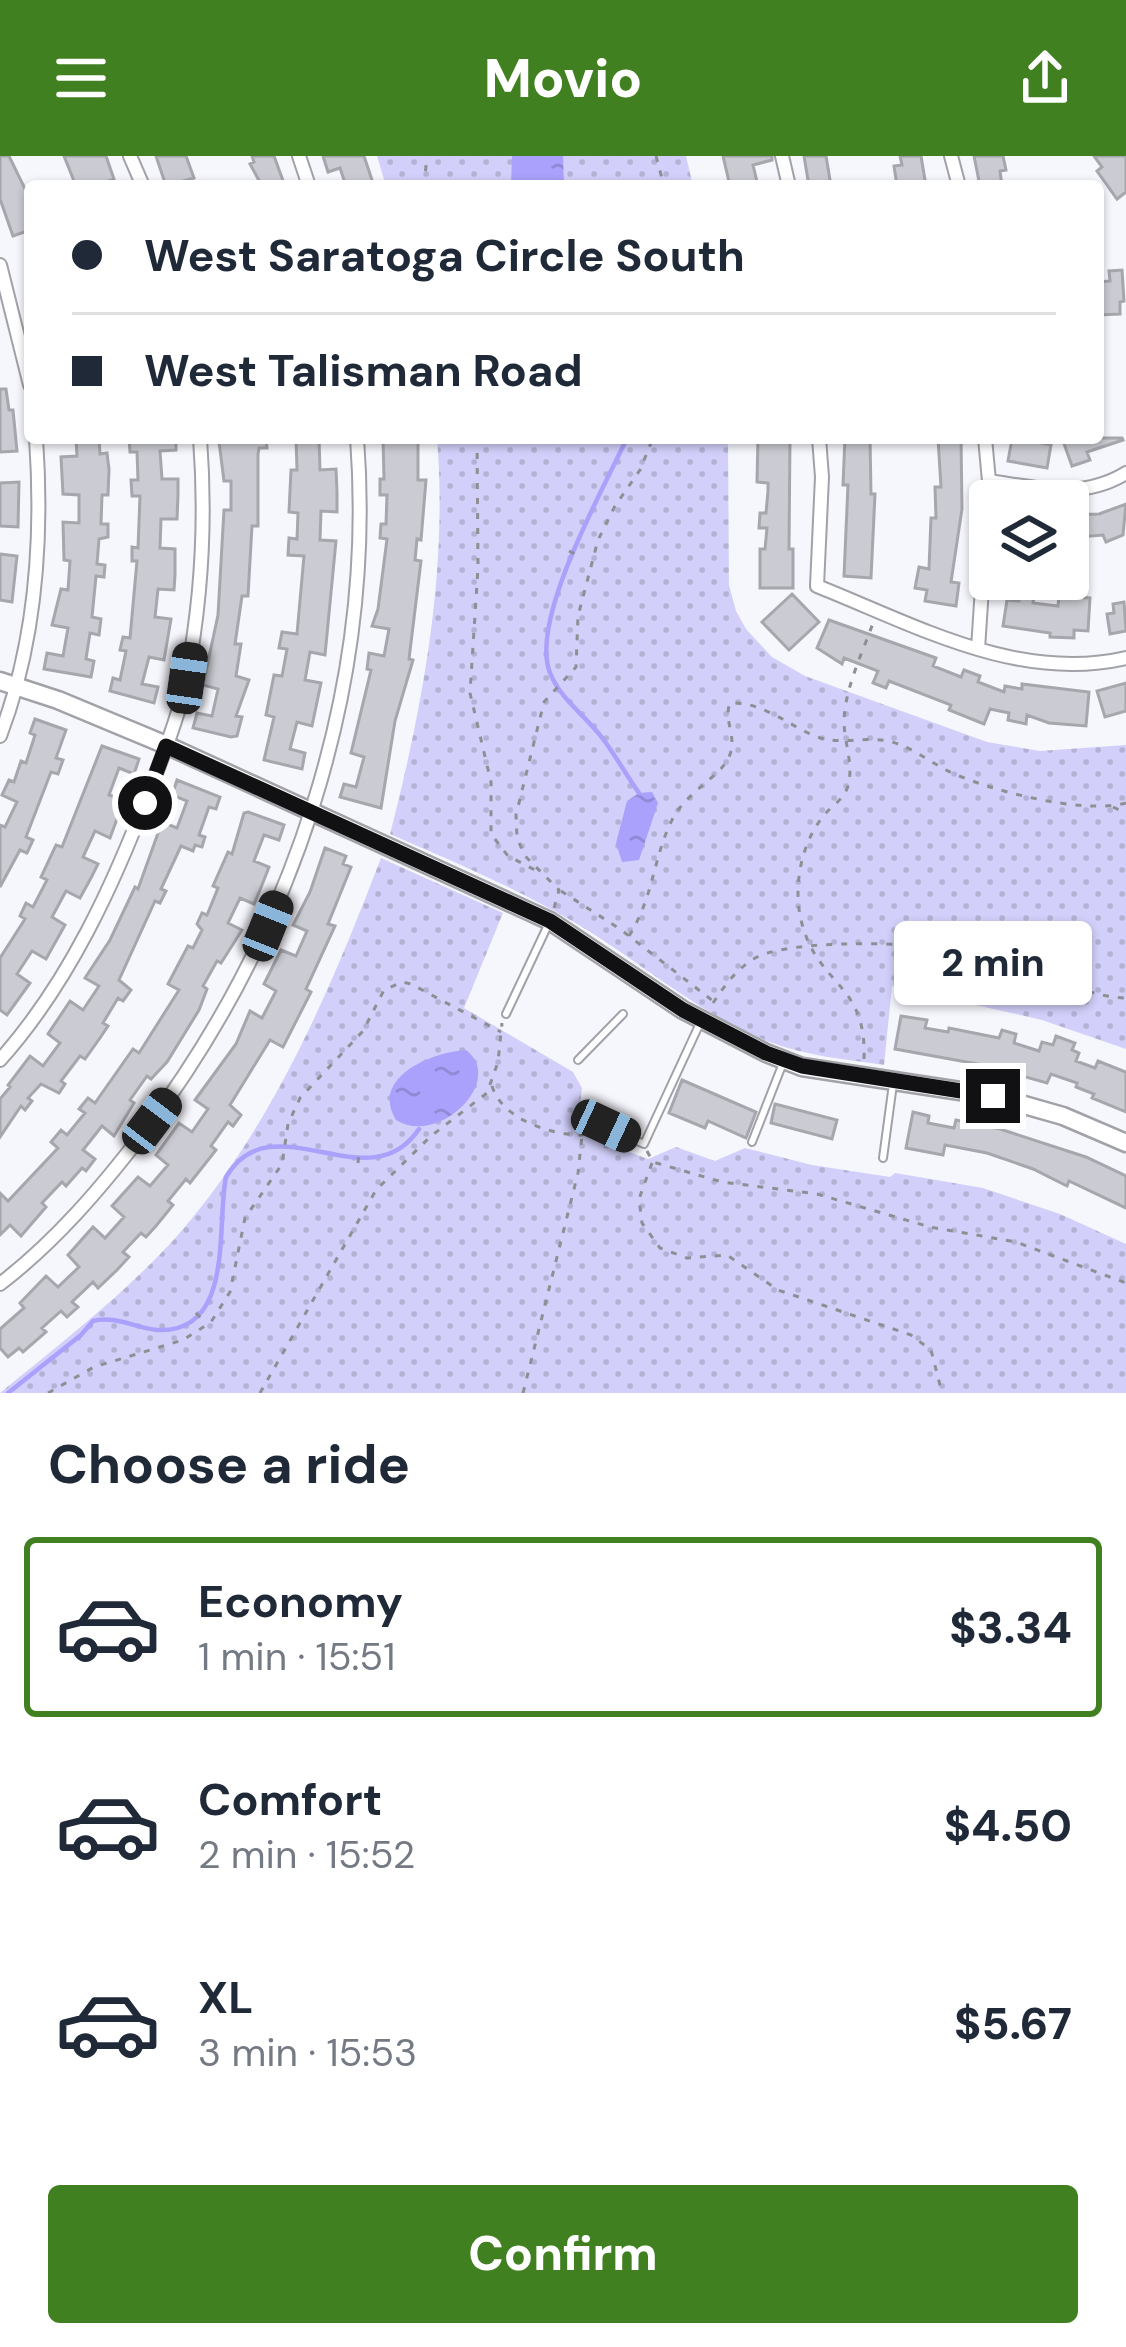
<!DOCTYPE html>
<meta charset="utf-8">
<style>
:root{--surface:#fff;--page:#f2f2f3;--text:#1f2937;--muted:#747a83;--line:#e0e1e3;--accent:#418020}
body{margin:0;font-family:"DM Sans",sans-serif;background:var(--page);color:var(--text);height:100vh;display:flex;flex-direction:column;font-size:45px;white-space:nowrap}
*{box-sizing:border-box;margin:0}
p{font-size:39px;color:var(--muted)}
.icon{flex:none;width:66px;height:66px;fill:none;stroke:currentColor;stroke-width:2;stroke-linecap:round;stroke-linejoin:round}
.map{position:relative;height:1237px;overflow:hidden}
.side{display:flex;flex-direction:column;background:var(--surface);flex:1}
.side>*{flex:none}
.hud{position:absolute;left:24px;top:24px;width:1080px;height:264px;border-radius:12px;box-shadow:0 3px 9px #0004;display:grid;align-content:center;height:264px;padding:0 48px;background:var(--surface)}
.fabs{position:absolute;left:969px;top:324px;display:grid;gap:24px}
.fabs a{display:grid;place-items:center;width:120px;height:120px;border-radius:12px;background:var(--surface);box-shadow:0 3px 9px #0004;font-size:60px}
.end{position:absolute;width:54px;height:54px;margin:-27px;border:15px solid #111113;background:#fff;box-shadow:0 0 0 6px #fff}
.from{border-radius:50%}
.bubble{position:absolute;height:84px;border-radius:12px;background:var(--surface);box-shadow:0 3px 9px #0004;font-size:39px;font-weight:800;line-height:84px;text-align:center}
.car{position:absolute;width:36px;height:72px;margin:-36px -18px;border-radius:15px;box-shadow:0 0 9px 3px #0007;background:linear-gradient(#222 24%,#8ab4d8 0 40%,#222 0 76%,#8ab4d8 0 86%,#222 0)}
.hud b{display:flex;align-items:center;gap:42px;height:114px;font-size:45px}
.hud b+b{border-top:3px solid var(--line)}
.hud i{width:30px;height:30px;background:var(--text)}
ul{padding:0;list-style:none}
li{display:flex;align-items:center;gap:36px;height:180px;margin:0 24px 18px;padding:0 24px;border:6px solid transparent;border-radius:12px}
li div{flex:1}
li b{display:block;font-size:45px}
li em{font-style:normal;font-weight:800}
li.active{border-color:var(--accent)}
li>.icon{width:108px;height:108px;stroke-width:1.5}
h2{padding:0 48px;font-size:54px;line-height:144px}
.action{display:flex;gap:24px;margin-top:auto;padding:24px 48px}
.action a{flex:1;height:138px;border-radius:12px;background:var(--accent);color:#fff;font-size:48px;font-weight:800;line-height:138px;text-align:center}
header{display:flex;justify-content:space-between;align-items:center;height:156px;padding:0 48px;background:var(--accent);color:#fff;font-size:54px;font-weight:800}
.map>svg:first-child{display:block}
.green{fill:url(#green-dots)}
.water{fill:url(#water-ripples)}
.lines{fill:none;stroke-linecap:round;stroke-linejoin:round}
.stream{stroke:#a9a1fb;stroke-width:4.5}
.building{fill:#cbcbd3;stroke:#a6a6ad;stroke-width:3}
.service-casing{stroke:#a1a1a8;stroke-width:10}
.minor-casing{stroke:#a1a1a8;stroke-width:16}
.tertiary-casing{stroke:#a1a1a8;stroke-width:21}
.path{stroke:#8e8e93;stroke-width:3;stroke-dasharray:6 9;stroke-linecap:butt}
.service{stroke:#fff;stroke-width:6}
.minor{stroke:#fff;stroke-width:12}
.tertiary{stroke:#fff;stroke-width:16}
.route{stroke:#111113;stroke-width:15}
</style>
<header><svg class="icon" aria-label="menu" viewBox="0 0 24 24"><path d="M4 6h16M4 12h16M4 18h16"/></svg>Movio<svg class="icon" aria-label="share" viewBox="0 0 24 24"><path d="M12 15V3M7 8l5-5 5 5M5 13v7h14v-7"/></svg></header>
<div class="map">
<svg width="1126" height="1237" viewBox="0 0 1126 1237">
<defs>
<pattern id="green-dots" width="8" height="8" patternUnits="userSpaceOnUse" patternTransform="scale(3)"><rect width="8" height="8" fill="#d2d0fa"/><path d="M2 2h.1M6 6h.1" fill="none" stroke="#b3b2d5" stroke-width="1.8" stroke-linecap="round"/></pattern>
<pattern id="water-ripples" width="26" height="14" patternUnits="userSpaceOnUse" patternTransform="scale(3)"><rect width="26" height="14" fill="#a9a1fb"/><path d="M2 4q2-2 4 0t4 0M15 11q2-2 4 0t4 0" fill="none" stroke="#908ad6"/></pattern>
</defs>
<rect width="100%" height="100%" fill="#f6f6fd"/>
<path class="green" d="M377 0H686L693 30H386Z
M437 282H728L729 429 736 455 746 473 772 501 805 520 987 586 1040 595 1126 589V893L1042 864 892 830 884 909C844 903 805 900 767 885 695 856 639 804 572 765 514 731 452 705 390 678 423 550 448 415 437 282Z
M381 702 503 757 464 852 573 916 582 932 578 964 594 983 648 1003 676 991 715 1005 745 992 812 1009 890 1021 895 1017 983 1032 1060 1058 1126 1088V1237H0C61 1187 125 1138 178 1079 273 970 330 835 381 702Z"/>
<path class="water" d="M512 0H563L564 30H511Z
M652 636 658 647 639 704 622 706 616 687 627 645 639 637Z
M466 894C506 924 439 991 396 964 370 922 431 896 466 894Z"/>
<g class="lines">
<path class="stream" d="M627 282C603 334 529 464 550 517 561 544 586 560 603 583 616 600 626 619 639 637
M8 1237 81 1179 93 1165C114 1159 136 1172 157 1174 235 1178 216 1070 226 1021 272 943 369 1048 419 973"/>
</g>
<path class="building" d="M0 0H9L30 43V74L13 80 0 43Z
M64 0H106L114 23 95 30H76Z
M156 0H186L194 22 166 30Z
M252 0H274L285 30H262L250 8 254 6Z
M323 0H364L374 30H346L340 12 328 16Z
M723 0H772V4L753 9 758 30H730Z
M804 0H826L831 30H809Z
M900 0H921L926 30H897L894 10 902 9Z
M974 0H1003L1006 14 1000 15 1002 30H980Z
M1094 0H1126V36L1117 43 1097 15 1102 11Z
M1122 114 1124 145 1120 146V158L1098 159V126L1110 125 1109 115Z
M0 233H6L9 254H13L17 295 0 296Z
M76 282H99L100 298 107 297 109 313 108 339H102L101 368H108V381L99 383 97 408 105 409 104 421 96 420 92 461 101 463 99 479 90 477 86 503 94 505 91 521 44 513 47 497 63 500 68 472 52 469 61 433 68 434 70 405 64 404 63 366 79 367V339L63 338 61 301 77 300Z
M129 282H176V294L160 295 162 323H178V339L177 363H161L160 392 175 393V419L174 434 158 433 155 461 171 463 164 504 149 501 142 528 158 531 154 547 110 535 113 522 120 524 126 495 120 494 123 481 130 482 137 405H132V391L138 392 140 340H132L131 324H138L137 296H130Z
M235 282H266L267 292H259L258 298V370H252L248 440H242L235 488H241L236 520 249 524 236 560 242 561 237 580 231 581 193 572 197 557 212 560 218 533 203 529 218 459 224 354H231V325H224L219 286Z
M296 282H319L320 314 336 313 337 336V356L321 355 320 384 336 385 325 499 310 496 305 524 321 527 317 546 312 570 297 566 290 593 305 597 302 613 264 604 274 561 266 559 274 519 282 520 287 493 279 492 282 476 297 478 304 400 288 399 289 382 297 383 298 357 289 356 291 314H297Z
M383 282H418V324H426L421 384 417 383 415 404 421 405 409 503 413 504 395 565 381 652 340 641 344 628 356 631 364 601 351 597 371 514 367 513 369 497 384 500 389 473 372 470 378 453 387 383 380 382 381 368H386L387 339H380V323H384Z
M758 282H790L789 393H793V432H760V393H765L767 372H759L760 357H766L768 335V327L757 326Z
M845 282H870L871 338H875L871 422 844 420 848 329H843Z
M938 282H961L962 353 951 426 959 427 956 450 925 445 927 434 915 432 919 411 929 413 931 362H936L935 331H941Z
M1020 282 1051 289 1047 312 1008 305 1012 283Z
M1062 282H1122L1123 284 1087 296 1090 304 1072 310Z
M19 326 18 371 0 370V327Z
M1126 348 1123 379 1106 386 1103 379 1078 381 1079 392H1068V359L1099 358Z
M0 398 17 400 12 446 0 444Z
M792 438 819 466 789 494 762 466Z
M1021 438 1034 440 1033 447 1058 450 1059 440 1090 442 1088 475 1074 474V482L1050 481V477L1003 470 1007 444 1019 445Z
M1124 446 1126 475 1110 478 1107 458 1114 457 1113 448Z
M829 464 936 502 933 510 961 521 964 514 980 520 978 526 1004 536 1005 530 1022 533V528L1089 536 1086 570 1049 567 1027 559 1026 568 1008 564 1009 557 990 553 984 568 949 554 951 549 889 525 886 532 873 527 878 515 844 502 842 508 817 492Z
M1126 527V555L1105 561 1097 535Z
M35 563 66 574 56 602 63 604 58 618 51 616 26 681 33 684 27 697 20 694 0 731V669L5 671 17 646 2 639 9 624 14 626 21 605 26 607 35 579 30 577Z
M102 590 139 603 134 618 119 612 109 639 124 644 110 682 95 675 83 701 98 708 91 722 80 742 66 735 52 761 65 769 46 803 32 795 17 818 30 827 7 859 0 854V802L25 763 20 760 26 747 33 751 47 724 41 721 56 689 62 691Z
M177 624 220 641 216 653 209 651 199 679 205 681 202 691 195 689 193 695 181 690 161 733 166 735 160 747 155 745 119 824 131 834 123 845 118 842 103 867 108 870 100 882 85 903 80 900 61 925 65 928 59 937 41 928 28 942 32 945 25 954 21 950 0 981V943L10 931 8 929 30 900 43 910 60 887 48 878 70 845 83 854 99 830 85 822 110 784 135 731 138 733 162 666 177 672 187 645 172 639Z
M248 656 284 669 279 684 264 679 254 705 269 711 262 729 254 748 240 742 228 767 242 774 221 807 217 805 203 830 207 833 199 854 167 906 151 923 147 920 130 944 134 947 114 980 102 970 83 994 95 1003 86 1015 82 1012 66 1030 62 1026 42 1047 46 1051 21 1080 10 1069 0 1079V1037L8 1045 58 992 51 986 61 974 67 979 85 957 79 953 88 942 95 947 133 893 139 897 179 834 168 828 188 790 193 792 202 774 197 768 202 757 207 759 218 732 213 730 228 696 232 698 244 657Z
M325 692 346 700 343 708 351 711 328 768 335 770 306 833 311 836 283 891 270 884 230 949 241 959 233 970 228 966 211 990 216 994 190 1027 186 1023 168 1045 173 1049 156 1070 146 1081 141 1077 123 1096 129 1101 117 1114 98 1132 93 1126 72 1146 78 1151 67 1161 61 1155 42 1172 46 1176 23 1196 19 1192 8 1201 0 1192V1173L24 1152 20 1147 46 1120 58 1131 79 1111 68 1099 93 1071 105 1082 124 1061 112 1050 138 1021 150 1030 168 1009 156 999 179 967 192 976 208 953 195 944 236 888 250 855 262 862 276 835 264 828 281 794 296 800 307 775 293 769 310 736Z
M901 860 927 864 925 872 948 876 949 872 999 882 1002 874 1016 878 1014 887 1039 895 1042 886 1053 889 1056 880 1075 887 1072 894 1079 897 1076 905 1095 912 1098 905 1126 916V956L1092 942 1094 938 1076 931 1077 927 1051 918 1047 927 983 909 895 893Z
M682 924 756 956 746 982 708 965 705 972 669 957Z
M775 948 837 964 832 983 771 967Z
M913 956 929 960 928 967 954 972 956 964 1000 973 1086 1001 1126 1020V1052L1069 1025 1067 1030 1033 1013 987 997 945 989 943 999 906 992Z"/>
<g class="lines">
<g class="service-casing">
<path id="service" d="M506 858 548 769
M578 904 623 858
M606 971 644 988 701 865
M752 986 783 907
M883 1002 893 928"/>
</g>
<g class="minor-casing">
<path id="minor" d="M130 0 143 30
M299 0 309 30
M782 0 789 30
M951 0 959 30
M0 109 30 229
M819 282 822 321 817 430C915 469 1018 527 1126 502
M989 325C1038 332 1082 344 1126 317
M978 493 989 325 985 282
M0 580C36 486 43 382 36 282
M0 904C69 827 114 728 150 633 164 596 180 558 187 519 202 441 206 361 200 282
M0 1128C56 1085 101 1032 144 976 293 778 376 531 357 282"/>
</g>
<g class="tertiary-casing">
<path id="tertiary" d="M0 525 58 544 166 589 550 765 683 854 766 897 802 911 993 940 1063 960 1126 987"/>
</g>
<path class="path" d="M656 0 664 30
M424 30 427 0
M477 282 478 412 470 537 491 626V678L508 700 537 715
M569 395 577 399
M1113 651 1126 657
M561 735 620 773 713 845
M554 752 559 734 525 700 517 682 516 659 544 546 576 511 578 460 598 384 615 350 640 314 653 282
M629 780C654 740 653 702 672 664 685 637 721 620 729 601 738 581 723 565 730 547 761 545 788 569 815 580 839 590 864 580 888 585 910 590 927 604 946 614 986 634 1083 659 1126 647
M713 847C725 829 737 812 757 801 799 780 959 787 1004 801 1045 814 1082 841 1126 842
M864 903C867 825 817 831 801 764 793 730 801 686 825 658 833 649 844 643 848 630 854 608 844 587 844 565 845 532 862 498 873 467
M492 930C502 963 550 979 582 979L598 968
M647 995 653 1006 722 1026 817 1038 930 1071 1016 1086 1126 1127
M358 1007 359 996
M652 1007 639 1043 642 1067 660 1092 687 1102 727 1099 778 1134 911 1179 931 1194 942 1237
M196 1157 202 1163
M48 1237 94 1211 183 1184 211 1166 230 1136 245 1062 282 1008 288 968 300 942 363 875 384 834 402 826 411 828 501 876
M260 1237 376 1034 431 980 487 937 498 906 502 867
M523 1237 578 1017 582 979"/>
<use href="#service" class="service"/>
<use href="#minor" class="minor"/>
<use href="#tertiary" class="tertiary"/>
</g>
<g class="lines">
<path class="route" d="M145 647 166 590 550 765 683 854 766 897 802 910 993 940"/>
</g>
</svg>
<div class="fabs">
<a><svg class="icon" aria-label="layers" viewBox="0 0 24 24"><path d="M12 4l9 5-9 5-9-5zM3 14l9 5 9-5"/></svg></a>
</div>
<i class="end from" style="left:145px;top:647px"></i>
<i class="end" style="left:993px;top:940px"></i>
<div class="bubble" style="left:894px;top:765px;width:198px">2 min</div>
<i class="car" style="left:187px;top:522px;rotate:8deg"></i>
<i class="car" style="left:268px;top:770px;rotate:22deg"></i>
<i class="car" style="left:152px;top:965px;rotate:37deg"></i>
<i class="car" style="left:606px;top:970px;rotate:115deg"></i>
<div class="hud">
<b><i class="from"></i>West Saratoga Circle South</b>
<b><i></i>West Talisman Road</b>
</div>
</div>
<section class="side">
<h2>Choose a ride</h2>
<ul>
<li class="active"><svg class="icon" aria-label="car" viewBox="0 0 24 24"><path d="M5 17H2v-5l4-1 3-4h7l3 4 3 1v5h-3M9 17h6M6 11h13"/><circle cx="7" cy="17" r="2"/><circle cx="17" cy="17" r="2"/></svg><div><b>Economy</b><p>1 min · 15:51</p></div><em>$3.34</em></li>
<li><svg class="icon" aria-label="car" viewBox="0 0 24 24"><path d="M5 17H2v-5l4-1 3-4h7l3 4 3 1v5h-3M9 17h6M6 11h13"/><circle cx="7" cy="17" r="2"/><circle cx="17" cy="17" r="2"/></svg><div><b>Comfort</b><p>2 min · 15:52</p></div><em>$4.50</em></li>
<li><svg class="icon" aria-label="car" viewBox="0 0 24 24"><path d="M5 17H2v-5l4-1 3-4h7l3 4 3 1v5h-3M9 17h6M6 11h13"/><circle cx="7" cy="17" r="2"/><circle cx="17" cy="17" r="2"/></svg><div><b>XL</b><p>3 min · 15:53</p></div><em>$5.67</em></li>
</ul>
<div class="action"><a>Confirm</a></div>
</section>
